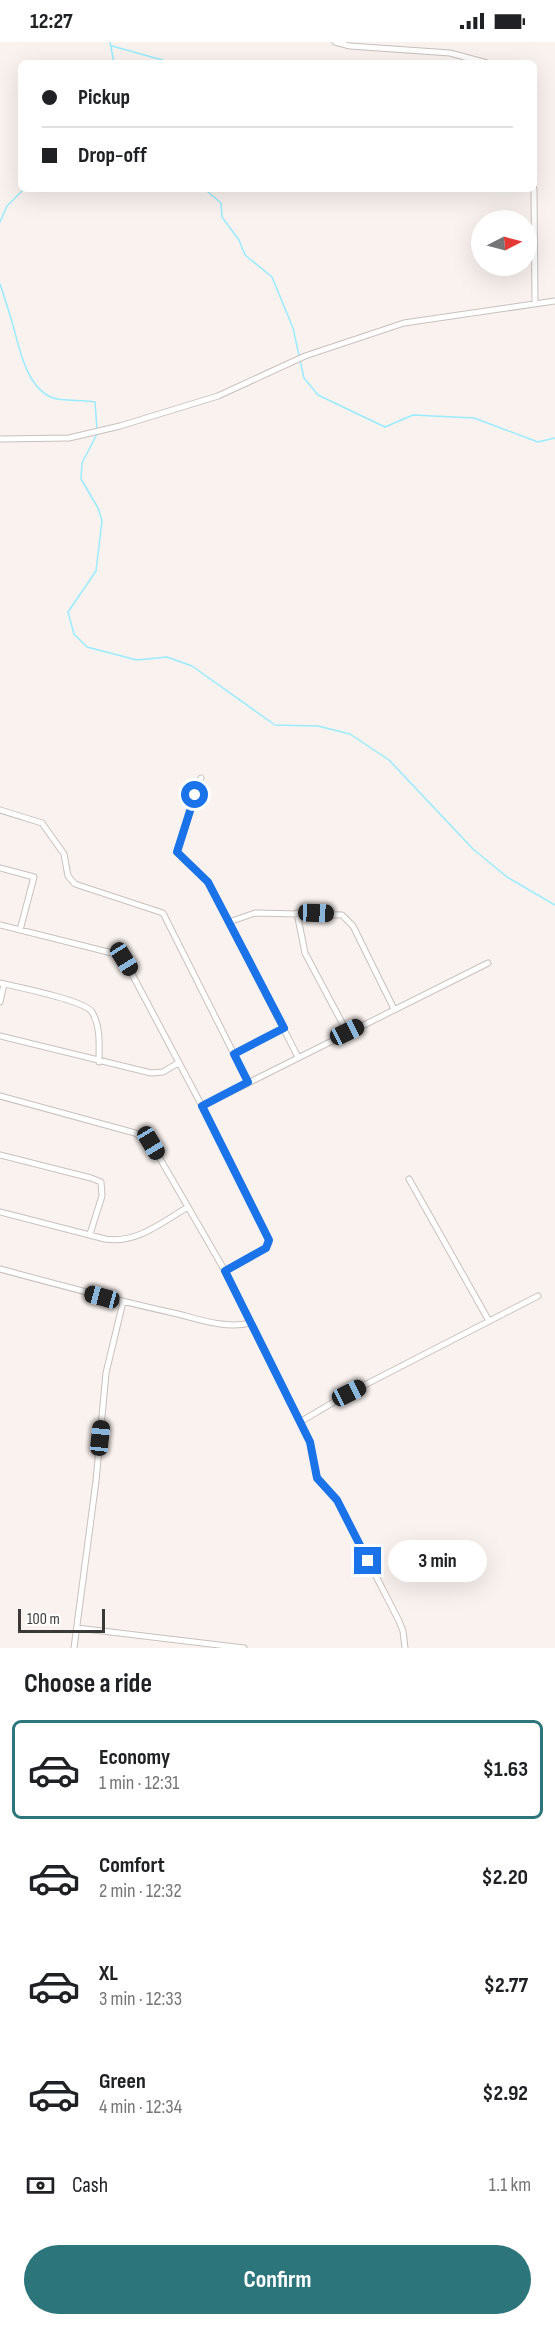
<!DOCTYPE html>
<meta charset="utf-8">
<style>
:root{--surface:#fff;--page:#f6f6f6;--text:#202124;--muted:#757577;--line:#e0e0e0;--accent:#2c767b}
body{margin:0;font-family:"Sofia Sans Condensed",sans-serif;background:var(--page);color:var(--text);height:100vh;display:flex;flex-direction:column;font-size:22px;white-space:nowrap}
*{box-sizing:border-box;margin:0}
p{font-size:20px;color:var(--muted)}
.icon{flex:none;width:33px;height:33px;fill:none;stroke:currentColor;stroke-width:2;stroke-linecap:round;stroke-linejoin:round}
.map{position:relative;height:1606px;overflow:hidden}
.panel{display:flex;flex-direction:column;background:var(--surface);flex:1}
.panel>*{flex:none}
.banner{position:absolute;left:18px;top:18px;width:519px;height:132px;border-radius:9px;box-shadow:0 6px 24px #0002;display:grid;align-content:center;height:132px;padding:0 24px;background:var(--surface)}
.needle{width:39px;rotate:84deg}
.buttons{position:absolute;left:471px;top:168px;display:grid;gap:12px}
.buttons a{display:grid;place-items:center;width:66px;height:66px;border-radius:50%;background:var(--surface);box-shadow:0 6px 24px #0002;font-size:30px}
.scale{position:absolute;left:18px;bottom:15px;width:87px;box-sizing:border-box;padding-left:6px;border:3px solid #3c3a38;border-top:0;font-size:16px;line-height:21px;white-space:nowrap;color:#3c3a38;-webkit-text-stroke:4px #fff;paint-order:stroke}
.end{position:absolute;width:27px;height:27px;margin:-14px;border:8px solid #1a73e8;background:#fff;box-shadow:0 0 0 3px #fff}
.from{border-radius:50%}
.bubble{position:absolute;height:42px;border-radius:21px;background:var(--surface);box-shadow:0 6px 24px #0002;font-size:20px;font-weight:700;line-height:42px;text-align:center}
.car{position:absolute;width:18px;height:36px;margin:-18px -9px;border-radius:8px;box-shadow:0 0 4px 2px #0007;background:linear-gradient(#222 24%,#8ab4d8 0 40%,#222 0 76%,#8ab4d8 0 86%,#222 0)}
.banner b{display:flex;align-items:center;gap:21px;height:57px;font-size:22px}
.banner b+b{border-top:2px solid var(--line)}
.banner i{width:15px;height:15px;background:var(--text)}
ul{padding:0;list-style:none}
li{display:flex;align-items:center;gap:18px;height:99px;margin:0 12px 9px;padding:0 12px;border:3px solid transparent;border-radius:9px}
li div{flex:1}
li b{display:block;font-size:22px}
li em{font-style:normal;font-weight:700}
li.current{border-color:var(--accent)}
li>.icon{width:54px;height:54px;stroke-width:1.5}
h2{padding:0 24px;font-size:27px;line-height:72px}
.pay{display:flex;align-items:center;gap:15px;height:66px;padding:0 24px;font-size:22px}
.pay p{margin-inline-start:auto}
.primary-button{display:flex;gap:12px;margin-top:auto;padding:12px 24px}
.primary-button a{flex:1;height:69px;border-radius:36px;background:var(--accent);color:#fff;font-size:24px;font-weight:700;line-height:69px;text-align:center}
.status{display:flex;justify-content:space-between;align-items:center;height:42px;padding:0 30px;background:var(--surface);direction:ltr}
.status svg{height:16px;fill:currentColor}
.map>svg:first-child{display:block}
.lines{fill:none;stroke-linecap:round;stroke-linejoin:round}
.stream{stroke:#99ecfd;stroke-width:1.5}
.minor-casing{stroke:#c8c1be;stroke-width:7}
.minor{stroke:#fff;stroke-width:5}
.route{stroke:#1a73e8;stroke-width:8}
</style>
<div class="status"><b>12:27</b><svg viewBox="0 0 49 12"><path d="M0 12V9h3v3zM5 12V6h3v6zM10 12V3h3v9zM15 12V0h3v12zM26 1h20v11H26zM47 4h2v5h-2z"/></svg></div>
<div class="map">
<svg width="555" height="1606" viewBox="0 0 555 1606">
<rect width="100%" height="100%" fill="#f9f2ef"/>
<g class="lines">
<path class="stream" d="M110 0 114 21
M112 4 173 21
M208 147V150L221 161 222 175 239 198 245 213 272 235 293 286 304 336 318 353 385 385 413 373 474 376 538 400 555 396
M0 180 7 164 24 147
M0 242C5 257 10 272 14 287 20 310 28 347 53 356 60 359 84 358 95 360L97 387
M97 392 82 421 81 437 98 466 102 479 96 529 68 570 74 592 87 605 137 618 167 615 192 624 275 683 318 684 350 692 389 718 473 807 507 835 555 863"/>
<g class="minor-casing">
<path id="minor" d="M335 0 350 4 450 11 487 21
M534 147 535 262
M0 397 69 396 120 384 218 354 305 314 404 281 555 259
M201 736 177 810 208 840 298 1015
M0 768 42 781 64 812 68 834 75 842 163 871 248 1040
M0 826 34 835 20 888
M297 871 305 911 347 990
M229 880 255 871 342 873 353 884 394 967
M0 883 116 912 124 917 202 1064 268 1196 269 1201 266 1206 225 1229
M0 941C17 945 84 958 92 970 101 985 99 1003 99 1020
M0 960 4 942
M0 994 151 1031 163 1030 178 1021
M234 1012 284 986
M0 1054 135 1091 151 1101 225 1229 300 1380 310 1400 317 1435 337 1458 399 1579 403 1589 405 1606
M202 1064 488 921
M0 1113 91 1136 101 1140 102 1154 90 1192
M409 1137 489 1279
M0 1170 105 1197C137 1202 162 1180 188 1165
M0 1227C59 1243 118 1259 178 1272 201 1278 227 1287 250 1281
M300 1380 349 1351 538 1254
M77 1586 244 1606
M74 1606 96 1439 106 1331 123 1260"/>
</g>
<use href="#minor" class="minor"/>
</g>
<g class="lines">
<path class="route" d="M195 753 177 810 208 840 284 986 234 1012 248 1040 202 1064 269 1198 266 1206 225 1229 310 1400 317 1436 337 1458 368 1519"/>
</g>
</svg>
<div class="buttons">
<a><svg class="needle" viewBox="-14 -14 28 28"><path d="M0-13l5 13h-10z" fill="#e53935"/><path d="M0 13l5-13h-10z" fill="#757577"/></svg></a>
</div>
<div class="scale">100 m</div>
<i class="end from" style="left:195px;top:753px"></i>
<i class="end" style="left:368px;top:1519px"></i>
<div class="bubble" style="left:388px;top:1498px;width:99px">3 min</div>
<i class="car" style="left:316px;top:871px;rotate:92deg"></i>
<i class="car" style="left:124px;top:917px;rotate:148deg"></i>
<i class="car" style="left:347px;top:990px;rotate:64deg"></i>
<i class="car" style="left:151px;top:1101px;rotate:149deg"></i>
<i class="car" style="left:102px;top:1255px;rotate:285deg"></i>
<i class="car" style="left:349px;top:1351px;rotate:63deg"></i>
<i class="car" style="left:100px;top:1396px;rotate:6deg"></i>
<div class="banner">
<b><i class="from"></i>Pickup</b>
<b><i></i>Drop-off</b>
</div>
</div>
<section class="panel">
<h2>Choose a ride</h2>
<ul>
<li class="current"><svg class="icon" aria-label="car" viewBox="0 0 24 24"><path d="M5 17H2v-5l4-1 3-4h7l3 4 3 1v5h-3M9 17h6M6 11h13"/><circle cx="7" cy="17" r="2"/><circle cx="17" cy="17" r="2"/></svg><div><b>Economy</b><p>1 min · 12:31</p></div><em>$1.63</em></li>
<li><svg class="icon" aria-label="car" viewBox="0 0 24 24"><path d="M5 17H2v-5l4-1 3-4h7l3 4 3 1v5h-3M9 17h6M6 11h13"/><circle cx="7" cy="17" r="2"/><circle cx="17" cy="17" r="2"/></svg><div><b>Comfort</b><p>2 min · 12:32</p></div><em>$2.20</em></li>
<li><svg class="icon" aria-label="car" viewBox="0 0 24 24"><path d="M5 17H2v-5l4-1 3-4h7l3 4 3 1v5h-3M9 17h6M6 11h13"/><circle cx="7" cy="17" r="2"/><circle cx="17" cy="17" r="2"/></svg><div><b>XL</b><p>3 min · 12:33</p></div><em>$2.77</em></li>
<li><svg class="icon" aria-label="car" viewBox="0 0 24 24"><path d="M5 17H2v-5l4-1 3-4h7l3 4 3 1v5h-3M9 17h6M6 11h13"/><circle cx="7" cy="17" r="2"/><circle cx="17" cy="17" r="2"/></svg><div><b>Green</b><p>4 min · 12:34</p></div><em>$2.92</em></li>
</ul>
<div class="pay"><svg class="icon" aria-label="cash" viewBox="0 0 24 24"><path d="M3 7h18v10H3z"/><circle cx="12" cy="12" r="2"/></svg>Cash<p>1.1 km</p></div>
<div class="primary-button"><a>Confirm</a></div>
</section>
